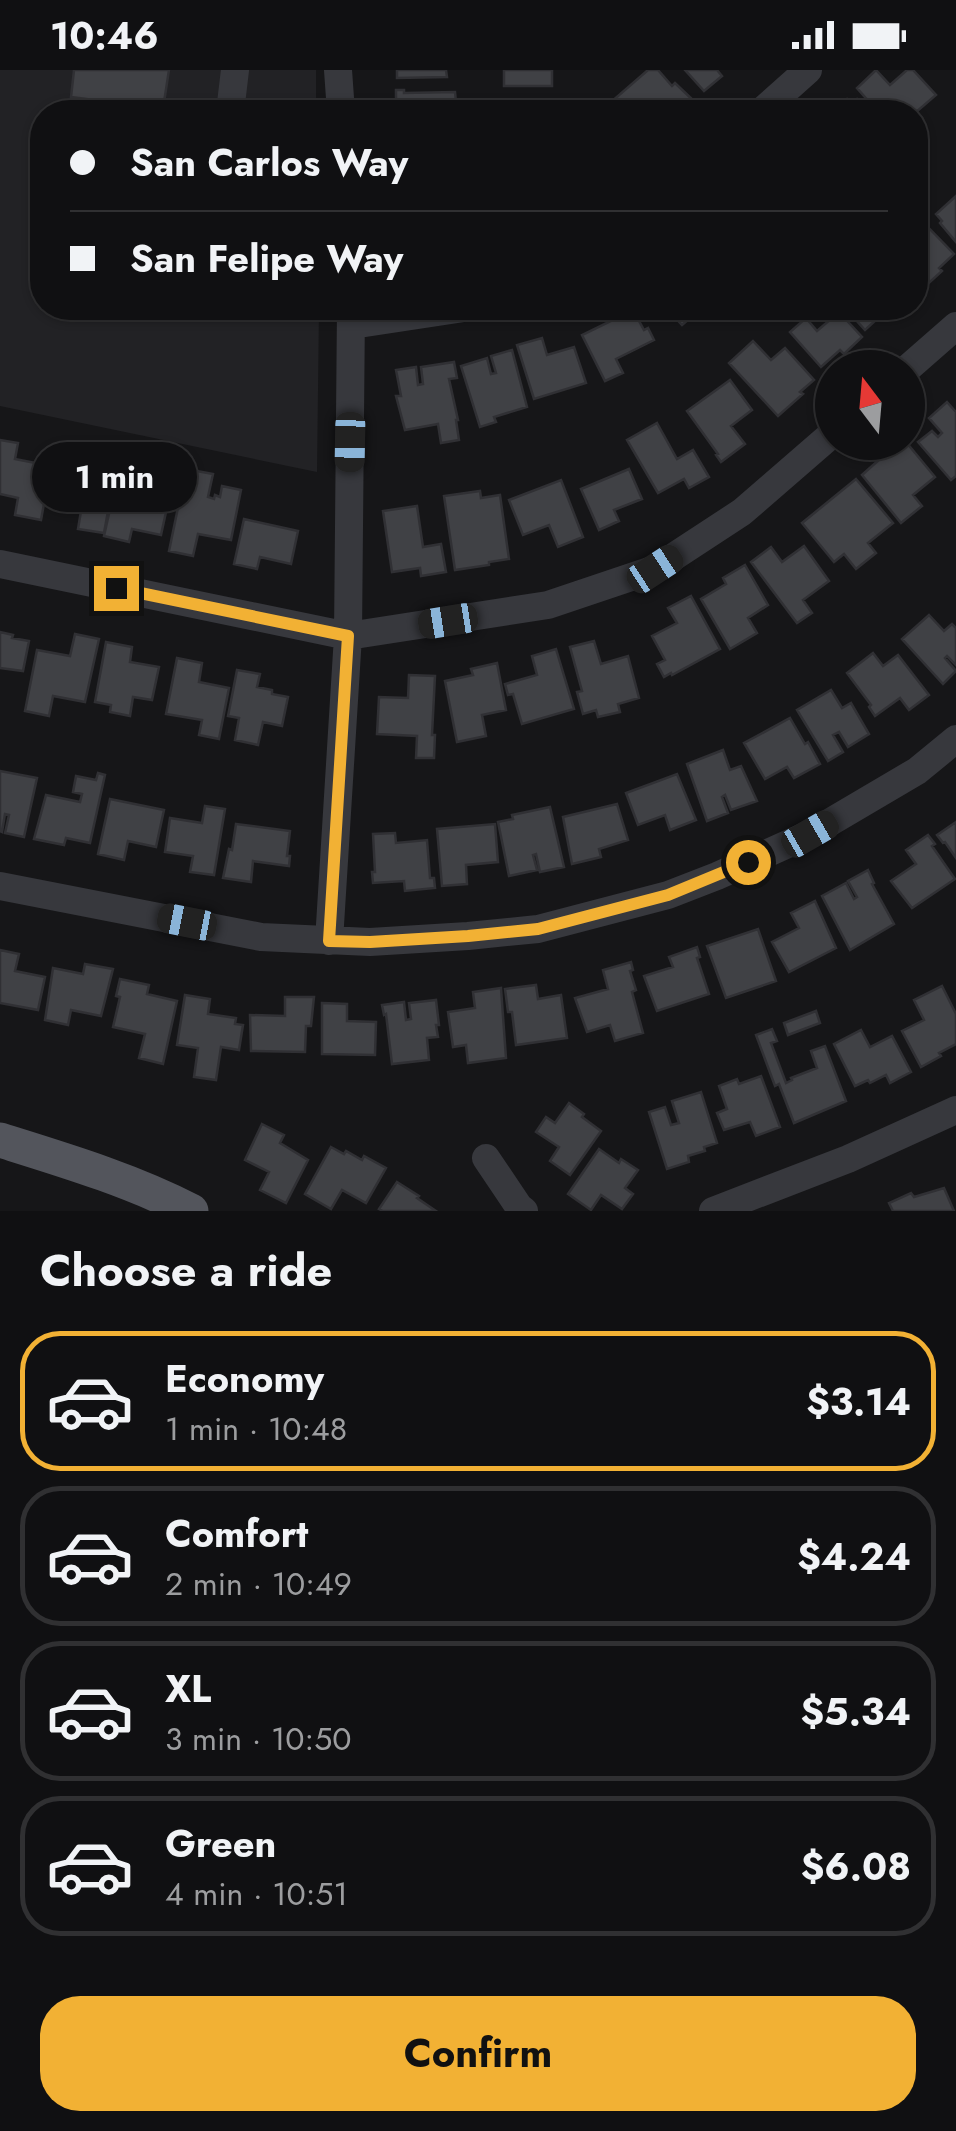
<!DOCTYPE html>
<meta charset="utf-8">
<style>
:root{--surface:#101012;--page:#1e1e20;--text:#f1f3f6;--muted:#9c9d9f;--line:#303032;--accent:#f2b134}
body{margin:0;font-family:Jost,sans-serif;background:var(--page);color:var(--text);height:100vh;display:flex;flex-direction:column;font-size:38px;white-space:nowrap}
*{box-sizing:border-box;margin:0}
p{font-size:32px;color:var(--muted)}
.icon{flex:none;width:55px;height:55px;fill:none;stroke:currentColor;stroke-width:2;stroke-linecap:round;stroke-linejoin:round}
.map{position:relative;height:1141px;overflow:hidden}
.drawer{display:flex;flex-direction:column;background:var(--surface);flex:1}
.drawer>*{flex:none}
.top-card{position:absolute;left:30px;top:30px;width:898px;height:220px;border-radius:40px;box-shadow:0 2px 8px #0004,0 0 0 2px var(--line);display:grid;align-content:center;height:220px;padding:0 40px;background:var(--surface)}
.needle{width:65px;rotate:344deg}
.fabs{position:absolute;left:815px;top:280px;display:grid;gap:20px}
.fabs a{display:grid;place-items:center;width:110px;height:110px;border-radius:50%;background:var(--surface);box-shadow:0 2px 8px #0004,0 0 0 2px var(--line);font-size:50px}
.end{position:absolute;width:45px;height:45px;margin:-22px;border:12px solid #f2b134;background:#111;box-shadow:0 0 0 5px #111}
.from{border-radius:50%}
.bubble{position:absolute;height:70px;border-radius:35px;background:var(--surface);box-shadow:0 2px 8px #0004,0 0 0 2px var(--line);font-size:32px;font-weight:700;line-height:70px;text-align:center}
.car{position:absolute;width:30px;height:60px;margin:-30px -15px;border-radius:12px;box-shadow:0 0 8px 2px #0007;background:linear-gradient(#222 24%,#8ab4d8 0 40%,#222 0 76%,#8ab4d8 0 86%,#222 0)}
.top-card b{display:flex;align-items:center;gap:35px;height:95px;font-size:38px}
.top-card b+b{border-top:2px solid var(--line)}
.top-card i{width:25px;height:25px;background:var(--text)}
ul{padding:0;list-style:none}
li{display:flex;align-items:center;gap:30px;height:140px;margin:0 20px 15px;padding:0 20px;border:5px solid var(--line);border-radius:40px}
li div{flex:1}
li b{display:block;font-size:38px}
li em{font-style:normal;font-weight:700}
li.current{border-color:var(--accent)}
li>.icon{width:90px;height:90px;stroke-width:1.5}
h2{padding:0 40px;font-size:45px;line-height:120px}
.button{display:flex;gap:20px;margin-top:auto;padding:20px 40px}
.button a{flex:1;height:115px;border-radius:40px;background:var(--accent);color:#111;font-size:40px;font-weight:700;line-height:115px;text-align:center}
.status{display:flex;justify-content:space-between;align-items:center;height:70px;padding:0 50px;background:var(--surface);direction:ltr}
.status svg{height:28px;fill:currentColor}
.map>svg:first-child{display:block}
.built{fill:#222225}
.building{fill:#404145;stroke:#303034;stroke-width:2.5}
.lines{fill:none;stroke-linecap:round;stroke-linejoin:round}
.minor{stroke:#37383d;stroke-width:28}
.major{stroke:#53555c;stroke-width:35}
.route{stroke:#f2b134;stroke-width:12}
</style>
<div class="status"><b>10:46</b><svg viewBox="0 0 49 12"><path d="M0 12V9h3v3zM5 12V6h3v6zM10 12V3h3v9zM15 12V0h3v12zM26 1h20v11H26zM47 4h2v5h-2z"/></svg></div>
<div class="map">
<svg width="956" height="1141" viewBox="0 0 956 1141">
<rect width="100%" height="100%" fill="#161618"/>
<path class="built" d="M0 0H316V42H42V238H319L317 402 0 336Z"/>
<path class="building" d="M74 0H169L163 39 71 27Z
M397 0H446L447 7 397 8Z
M504 0H552V16H504Z
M648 0H658L672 16 675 13 696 33 688 39 686 36 679 42H663L659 38 654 42H621L611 32Z
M685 0H717L722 6 704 21Z
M876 0 890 15 907 0H913L936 25 915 43 878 42 857 18Z
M396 20H404V23L455 22 457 42H396Z
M847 29 851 34 857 29 865 39 861 42H832Z
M956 126V172L940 153 942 151 936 144Z
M923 152 954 184 939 198 942 201 918 223 915 219V160Z
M607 238H638L642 247 638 249 644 260 648 258 654 270 616 289 623 303 605 311 582 265 613 250Z
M666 238H702L682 255Z
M845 238H900L892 244 888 239 865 260Z
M839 242 862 267 844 284 840 280 821 297 790 262 806 248 817 261Z
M542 268 547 285 574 277 586 313 534 329 517 275Z
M753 271 771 290 785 278 814 310 800 322 803 324 778 346 729 293Z
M512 280 527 337 494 347 496 352 480 357 461 296 487 288 491 304 496 303 491 286Z
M454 292 457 308 449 309 458 350H456L459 370 441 373 438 354 405 360 396 326H401L396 300 416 297 418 315 423 314 421 297Z
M730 310 752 340 731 356 745 374 721 392 716 385 718 384 687 341Z
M947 332 956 342V406L951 410 918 372 932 361 938 367 942 363 929 348Z
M657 353 677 389 693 380 709 407 689 418 684 409 658 423 627 370Z
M0 370 18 373 15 389 51 396 41 450 15 445 18 428 0 424Z
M899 372H906L935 407 913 425 922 436 901 453 862 405Z
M61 383 81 387 77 403 114 409 104 463 78 459 81 441 51 436Z
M186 399 213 404 208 427 214 429 215 425 220 427 222 416 241 420 231 470 198 464 193 486 169 481Z
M629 399 642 429 614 440 619 451 599 460 581 419Z
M856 409 893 453 868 473 876 483 856 499 844 484 834 492 802 453Z
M561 410 583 467 558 477 549 455 523 465 509 430Z
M114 421 168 433 161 465 132 459 129 472 104 466Z
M480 421 481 428 500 425 509 489 489 492V495L455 500 444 426Z
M417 436 423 477 441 474 446 502 421 506 420 498 392 502 383 441Z
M244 449 298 461 291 494 260 487 257 499 234 494Z
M804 476 829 511 803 530 812 543 797 553 751 492 771 477 782 492Z
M745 495 768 535 748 548 757 563 730 579 701 529 726 514 723 508Z
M691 526 720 579 672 605 671 603 664 607 657 594 665 590 652 566 677 553 668 538Z
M929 545 944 561 952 554 956 558V595L947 586 945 588 956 601 943 614 902 569Z
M0 562 13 565 12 568 29 571 23 601 0 598Z
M75 564 99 569 85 632 53 626 49 646 25 641 37 580 70 586Z
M594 571 601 594 628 586 639 628 618 634 620 642 598 647 596 640 583 644 577 622 582 621 570 577Z
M106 572 132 577 130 592 159 597 152 630 133 627 130 646 110 642 111 635 95 632Z
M556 579 574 639 522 654 513 624 508 625 505 614 537 605 532 586Z
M873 583 883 596 898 585 929 625 909 640 900 628 875 646 869 637 871 635 847 603Z
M177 588 202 593 199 612 229 618 219 669 199 665 202 650 166 644Z
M497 593 506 640 482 645 486 666 457 672 445 611 473 605 471 599Z
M237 600 260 604 257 617 272 620V624L288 627 282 656 263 652 258 675 235 670 239 648 228 646Z
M409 605 435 606 432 665H435L434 688H416L417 666 377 664 379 627 408 628Z
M831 620 842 638 851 633 869 664 848 677 839 662 833 665 843 682 828 691 797 640Z
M790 648 805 674 808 672 820 694 794 708 787 697 765 709 744 673Z
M723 680 730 700 741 696 757 731 731 740 725 725 722 727 728 743 707 751 687 694Z
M0 701 37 708 24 767 5 763 9 745 5 744 2 762 0 761Z
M98 703 105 705 90 773 66 768 64 775 34 769 46 725 80 732 82 724 73 722 76 706 96 710Z
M677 704 696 750 670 760 665 745 638 755 626 723Z
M110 729 164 740 156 777 128 771 124 790 98 784Z
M617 734 628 770 599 779 601 787 572 794 563 747Z
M205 736 225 739 214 805 190 802 193 786 165 782 170 748 202 753Z
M550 737 564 797 540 802 536 784 533 785 537 800 509 806 498 752 513 749 512 745Z
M956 752V788L945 772 943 773 937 765Z
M236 754 290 761 287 786H290L289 796 253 791 251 812 223 808 229 779 232 780Z
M495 754 498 792 466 795 467 814 442 816 437 759Z
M395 763 396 773 427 770 430 808H434L435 818 405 821 404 811 373 813 372 802H375L373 764Z
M928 765 935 774 932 776 955 809 912 838 891 811 916 794 906 780Z
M868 800 874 813 872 814 894 854 850 880 822 826 846 813 854 829 857 827 848 811Z
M815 831 836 878 789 902 772 872 799 858 791 843Z
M758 859 776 911 726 928 707 876Z
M697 877 700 887 697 888 709 924 657 941 644 906 673 897 669 887Z
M0 880 19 884 15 901 45 907 38 940 0 933Z
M631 892 633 900 630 901 636 920 632 922 643 963 615 971 610 955 587 962 575 928 608 919 603 900Z
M85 894 113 899 101 946 71 940 68 955 45 950 53 898 83 904Z
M120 909 149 915 147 924 177 931 163 994 139 988 145 964 113 957 120 927 116 926Z
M536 915 538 929 561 925 567 968 516 975 512 942H508L505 919Z
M942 916 956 944V974L939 983 941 986 921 997 902 961 924 950 914 930Z
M501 918 506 988 468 993 466 975 453 977 448 942 475 938 473 922Z
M185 925 210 929 208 944 236 948 235 954 243 955 239 980 221 977 216 1010 194 1007 198 978 177 975Z
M285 927H314L311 956H306L305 982 251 981 250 945 285 946Z
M436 930 439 955H436L438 967 427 968 429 990 392 994 386 944 384 945 382 935 404 932 406 950 411 949 409 933Z
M322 933 347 934V951L376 952 375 985 322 984Z
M816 941 820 953 788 965 784 953Z
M772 959 777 971 771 973 786 1013 792 1010 791 1008 817 998 811 981 825 976 846 1031 794 1053 779 1014 775 1016 756 965Z
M861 960 870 977 892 966 911 1002 890 1013 886 1005 870 1013 868 1010 855 1016 834 974Z
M761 1006 780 1057 756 1066 750 1052 724 1060 717 1043 727 1039 719 1016 737 1009 739 1014Z
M701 1022 717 1073 704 1077 705 1081 688 1086 689 1092 667 1099 649 1042 665 1037 671 1055 679 1053 672 1031Z
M569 1033 584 1044 582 1047 601 1061 570 1105 550 1091 559 1077 536 1062 546 1047 555 1053Z
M262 1054 284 1065 280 1073 308 1090 286 1133 260 1120 269 1102 245 1090Z
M331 1077 344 1084 346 1081 362 1090 364 1086 386 1098 366 1133 342 1120 331 1139 305 1124Z
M599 1079 619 1093 621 1089 638 1100 625 1118 633 1124 622 1139 601 1125 591 1140 568 1124Z
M397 1112 419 1126 417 1128 436 1141H383L379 1139Z
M944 1118 954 1141H893L889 1133 911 1123 914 1127Z"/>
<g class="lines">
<path class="minor" d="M338 0 341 42
M230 42 235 0
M761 42 808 0
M352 255 464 238
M908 298 956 256
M0 494 348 566 548 535 655 499 742 442 832 364
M0 816 261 867 370 872 468 866 538 859 668 825 717 806 810 764 917 701 956 669
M329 871 348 566 351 238
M486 1088 519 1137 524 1141
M713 1141 848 1089 956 1040"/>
<path class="major" d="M0 1070C64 1090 131 1110 191 1141"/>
</g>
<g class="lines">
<path class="route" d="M116 518 348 566 329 871 370 872 468 866 538 859 668 825 748 792"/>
</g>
</svg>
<div class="fabs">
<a><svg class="needle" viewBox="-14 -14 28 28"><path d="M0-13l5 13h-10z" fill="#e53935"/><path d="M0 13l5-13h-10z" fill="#9c9d9f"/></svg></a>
</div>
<i class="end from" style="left:748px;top:792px"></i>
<i class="end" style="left:116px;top:518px"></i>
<div class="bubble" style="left:32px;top:372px;width:165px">1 min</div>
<i class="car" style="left:350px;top:372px;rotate:181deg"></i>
<i class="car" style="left:655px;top:499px;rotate:57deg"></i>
<i class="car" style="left:448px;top:551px;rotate:261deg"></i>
<i class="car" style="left:810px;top:764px;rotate:60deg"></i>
<i class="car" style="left:187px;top:852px;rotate:281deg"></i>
<div class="top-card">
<b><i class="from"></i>San Carlos Way</b>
<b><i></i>San Felipe Way</b>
</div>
</div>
<section class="drawer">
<h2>Choose a ride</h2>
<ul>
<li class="current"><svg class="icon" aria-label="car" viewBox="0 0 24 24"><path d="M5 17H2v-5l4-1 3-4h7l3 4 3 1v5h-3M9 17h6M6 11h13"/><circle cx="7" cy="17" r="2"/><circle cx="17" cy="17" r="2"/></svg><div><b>Economy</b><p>1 min · 10:48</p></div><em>$3.14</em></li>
<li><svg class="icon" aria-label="car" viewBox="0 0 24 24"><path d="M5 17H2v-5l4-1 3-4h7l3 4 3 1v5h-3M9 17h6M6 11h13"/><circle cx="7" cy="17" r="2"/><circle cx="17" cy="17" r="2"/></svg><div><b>Comfort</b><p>2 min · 10:49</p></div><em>$4.24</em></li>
<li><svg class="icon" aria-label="car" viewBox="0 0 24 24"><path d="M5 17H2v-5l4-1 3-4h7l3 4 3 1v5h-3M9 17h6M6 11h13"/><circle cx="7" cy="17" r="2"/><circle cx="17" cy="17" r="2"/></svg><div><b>XL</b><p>3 min · 10:50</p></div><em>$5.34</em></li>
<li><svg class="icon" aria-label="car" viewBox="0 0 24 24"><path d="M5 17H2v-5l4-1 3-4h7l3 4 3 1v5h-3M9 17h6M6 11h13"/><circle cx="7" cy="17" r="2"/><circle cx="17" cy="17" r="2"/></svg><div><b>Green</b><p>4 min · 10:51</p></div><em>$6.08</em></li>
</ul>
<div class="button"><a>Confirm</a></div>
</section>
